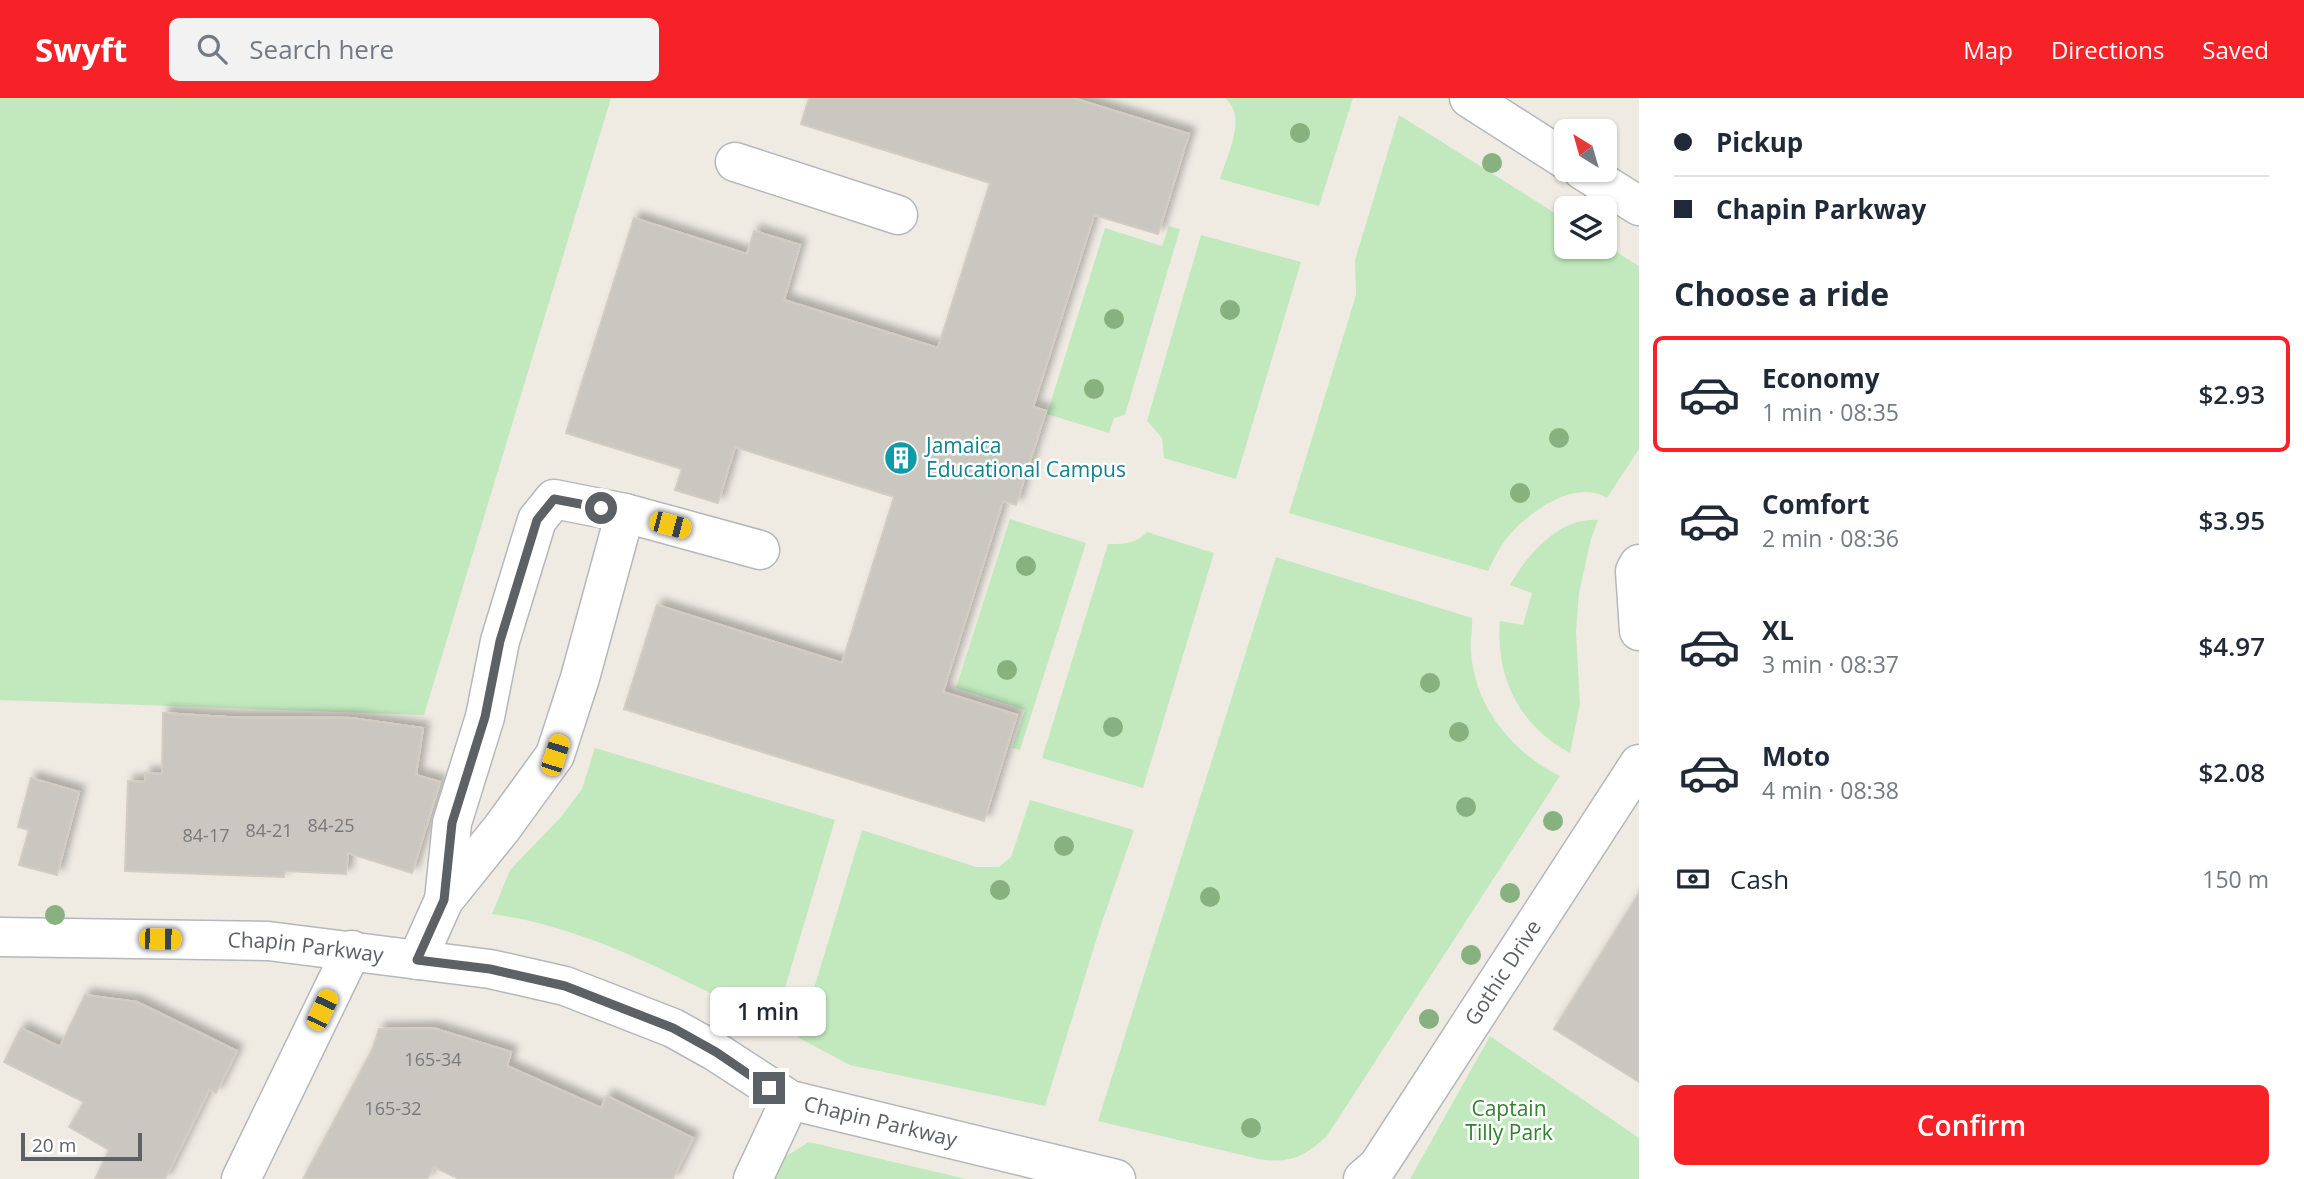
<!DOCTYPE html>
<meta charset="utf-8">
<style>
:root{--surface:#fff;--page:#f2f2f3;--text:#1f2937;--muted:#747a83;--line:#e0e1e3;--accent:#f62228}
body{margin:0;font-family:"Open Sans",sans-serif;background:var(--page);color:var(--text);height:100vh;display:flex;flex-direction:column;font-size:26px;white-space:nowrap}
*{box-sizing:border-box;margin:0}
p{font-size:23px;color:var(--muted)}
.icon{flex:none;width:38px;height:38px;fill:none;stroke:currentColor;stroke-width:2;stroke-linecap:round;stroke-linejoin:round}
.map{position:relative;flex:1;overflow:hidden}
.side{display:flex;flex-direction:column;background:var(--surface);width:665px}
.side>*{flex:none}
.guide{display:grid;align-content:center;height:154px;padding:0 35px;background:var(--surface)}
.needle{width:46px;rotate:323deg}
.fabs{position:absolute;left:1554px;top:21px;display:grid;gap:14px}
.fabs a{display:grid;place-items:center;width:63px;height:63px;border-radius:10px;background:var(--surface);box-shadow:0 2px 5px #0004;font-size:35px}
.scale{position:absolute;left:21px;bottom:18px;width:121px;box-sizing:border-box;padding-left:7px;border:4px solid #5b6165;border-top:0;font-size:19px;line-height:24px;white-space:nowrap;color:#5b6165;-webkit-text-stroke:5px #fff;paint-order:stroke}
.end{position:absolute;width:32px;height:32px;margin:-16px;border:9px solid #5b6165;background:#fff;box-shadow:0 0 0 4px #fff}
.from{border-radius:50%}
.bubble{position:absolute;height:49px;border-radius:10px;background:var(--surface);box-shadow:0 2px 5px #0004;font-size:23px;font-weight:600;line-height:49px;text-align:center}
.car{position:absolute;width:21px;height:42px;margin:-21px -10px;border-radius:9px;box-shadow:0 0 5px 2px #0007;background:linear-gradient(#f5c518 24%,#345 0 40%,#f5c518 0 76%,#345 0 86%,#f5c518 0)}
.guide b{display:flex;align-items:center;gap:24px;height:66px;font-size:26px}
.guide b+b{border-top:2px solid var(--line)}
.guide i{width:18px;height:18px;background:var(--text)}
ul{padding:0;list-style:none}
li{display:flex;align-items:center;gap:21px;height:116px;margin:0 14px 10px;padding:0 21px;border:4px solid transparent;border-radius:10px}
li div{flex:1}
li b{display:block;font-size:26px}
li em{font-style:normal;font-weight:600}
li.selected{border-color:var(--accent)}
li>.icon{width:63px;height:63px;stroke-width:1.5}
h2{padding:0 35px;font-size:32px;line-height:84px}
.pay{display:flex;align-items:center;gap:18px;height:77px;padding:0 35px;font-size:26px}
.pay p{margin-inline-start:auto}
.cta{display:flex;gap:14px;margin-top:auto;padding:14px 35px}
.cta a{flex:1;height:80px;border-radius:10px;background:var(--accent);color:#fff;font-size:28px;font-weight:600;line-height:80px;text-align:center}
header{display:flex;align-items:center;gap:42px;box-sizing:border-box;height:98px;padding:0 35px;background:var(--accent);color:#fff}
header strong{font-size:33px}
nav{display:flex;gap:38px;margin-inline-start:auto;font-size:24px}
.search{width:490px;height:63px;background:var(--page);display:flex;align-items:center;gap:18px;box-sizing:border-box;padding:0 24px;border-radius:10px;color:var(--muted);font-size:26px}
main{display:flex;flex:1;min-height:0}
.map>svg:first-child{display:block}
.green{fill:#c2e9be}
.building{fill:#cac6c0;stroke:#d4ccc1;stroke-width:2;filter:url(#shadow)}
.lines{fill:none;stroke-linecap:round;stroke-linejoin:round}
.minor-casing{stroke:#b4b7bb;stroke-width:41}
.minor{stroke:#fff;stroke-width:38}
.tree{fill:#87b17f}
.route{stroke:#5b6165;stroke-width:9}
.labels{text-anchor:middle;stroke-width:5;stroke-linejoin:round;paint-order:stroke}
.number-label{font-size:18px;fill:#777a7c}
.culture-label{font-size:21px;fill:#0d838f;stroke:#fff;text-anchor:start}
.street-label{font-size:21px;fill:#5b6165;stroke:#fff}
.park-label{font-size:21px;fill:#32822e;stroke:#fff}
</style>
<header>
<strong>Swyft</strong>
<div class="search"><svg class="icon" aria-label="search" viewBox="0 0 24 24"><circle cx="10" cy="10" r="6"/><path d="M15 15l6 6"/></svg>Search here</div>
<nav><a>Map</a><a>Directions</a><a>Saved</a></nav>
</header>
<main>
<div class="map">
<svg width="1639" height="1081" viewBox="0 0 1639 1081">
<defs>
<filter id="shadow"><feDropShadow dx="6" dy="-6" stdDeviation="3.5" flood-color="#0004"/></filter>
</defs>
<rect width="100%" height="100%" fill="#efebe3"/>
<path class="green" d="M0 0H611L424 617 0 602Z
M1225 0H1353L1319 108 1220 81C1227 56 1248 20 1225 0Z
M1399 17 1566 122V149H1605V147L1639 168V351L1607 400C1575 380 1527 415 1507 440 1499 450 1494 461 1488 473L1289 415 1356 197 1355 162Z
M1169 128 1180 131 1125 317 1114 320 1109 335 1047 316 1105 130 1162 148Z
M1201 137 1301 164 1236 381 1164 360 1162 340 1147 323Z
M1010 421 1086 445 1020 652 1012 650 1025 612 956 590Z
M1598 422 1591 441 1579 495 1576 534 1580 606 1570 655C1520 629 1495 579 1500 523L1523 527 1532 495 1510 487C1527 457 1559 419 1598 422Z
M1147 434 1214 455 1143 690 1042 660 1108 446C1125 446 1135 446 1147 434Z
M1276 459 1472 520C1473 531 1470 542 1471 553 1474 608 1512 654 1560 678L1327 1038C1305 1059 1289 1066 1259 1061L1098 1023Z
M595 650 835 722 774 927C684 883 593 830 492 816L510 772 560 720 582 691Z
M1030 702 1134 732 1100 830 1045 1008 850 967 799 940 862 732 976 769H999L1011 759Z
M1490 938 1639 1040V1081H1410Z
M809 1044 966 1081H774L783 1060Z"/>
<path class="building" d="M809 0H1073L1189 36 1158 136 1094 117 1033 309 1046 313 1016 407 1003 403 943 594 1017 617 984 723 624 611 657 507 842 565 894 399 735 349 718 405 675 392 682 371 566 335 634 120 747 156 754 133 800 147 784 202 938 250 990 85 801 26Z
M163 615 227 619 351 620 423 630 416 677 440 684 412 775 348 755 346 776 285 773 284 779 125 773 128 683 145 684V675L162 676Z
M31 680 79 694 57 777 19 767 29 732 18 729Z
M1639 795V984L1554 931Z
M85 897 137 904 237 953 216 995 209 992 165 1081H95L109 1052 69 1029 84 1004 4 964 21 930 60 949Z
M433 930 511 954 507 968 601 1010 607 998 693 1040 673 1081H459L434 1069 427 1081H303L372 952 379 931Z"/>
<g class="lines">
<g class="minor-casing">
<g id="minor">
<path d="M1469 0 1566 62"/>
<path d="M735 64 898 117"/>
<path d="M1582 72 1639 108"/>
<path d="M1639 466 1635 473 1639 533"/>
<path d="M444 802 452 725 485 619 500 543 537 422 554 401 625 415 760 452"/>
<path id="s1" d="M0 839 268 843 490 871 565 888 673 930 716 954 790 1002 1116 1081"/>
<path d="M417 862 444 802 502 730 555 657 580 580 625 415"/>
<path d="M241 1081 352 852"/>
<path d="M753 1081 790 1002"/>
<path id="s2" d="M1363 1081 1378 1068 1639 666"/>
</g>
</g>
<use href="#minor" class="minor"/>
</g>
<g class="tree">
<circle cx="1300" cy="35" r="10"/>
<circle cx="1492" cy="65" r="10"/>
<circle cx="1230" cy="212" r="10"/>
<circle cx="1114" cy="221" r="10"/>
<circle cx="1094" cy="291" r="10"/>
<circle cx="1559" cy="340" r="10"/>
<circle cx="1520" cy="395" r="10"/>
<circle cx="1026" cy="468" r="10"/>
<circle cx="1007" cy="572" r="10"/>
<circle cx="1430" cy="585" r="10"/>
<circle cx="1113" cy="629" r="10"/>
<circle cx="1459" cy="634" r="10"/>
<circle cx="1466" cy="709" r="10"/>
<circle cx="1553" cy="723" r="10"/>
<circle cx="1064" cy="748" r="10"/>
<circle cx="1000" cy="792" r="10"/>
<circle cx="1510" cy="795" r="10"/>
<circle cx="1210" cy="799" r="10"/>
<circle cx="55" cy="817" r="10"/>
<circle cx="1471" cy="857" r="10"/>
<circle cx="1429" cy="921" r="10"/>
<circle cx="1251" cy="1030" r="10"/>
</g>
<g class="lines">
<path class="route" d="M601 410 554 401 537 422 500 543 485 619 452 725 444 802 417 862 490 871 565 888 673 930 716 954 769 990"/>
</g>
<defs>
<g id="building-disc" transform="scale(1.75)"><circle r="9.5" fill="#0f9aa8" stroke="#fff"/><path d="M-4-6H4V6H1V3H-1V6H-4ZM-2.5-4.3h1.7v1.8h-1.7ZM.8-4.3h1.7v1.8H.8ZM-2.5-1h1.7V.8h-1.7ZM.8-1h1.7V.8H.8Z" fill="#fff"/></g>
</defs>
<g fill-rule="evenodd">
<use href="#building-disc" x="901" y="360"/>
</g>
<g class="labels">
<g class="number-label">
<text x="331" y="734">84-25</text>
<text x="269" y="739">84-21</text>
<text x="206" y="744">84-17</text>
<text x="433" y="968">165-34</text>
<text x="393" y="1017">165-32</text>
</g>
<g class="culture-label">
<text x="926" y="355">Jamaica<tspan x="926" dy="24">Educational Campus</tspan></text>
</g>
<g class="street-label">
<text dy="7" stroke="none"><textPath href="#s1" startOffset="306">Chapin Parkway</textPath></text>
<text dy="7" stroke="none"><textPath href="#s2" startOffset="250">Gothic Drive</textPath></text>
<text dy="7" stroke="none"><textPath href="#s1" startOffset="915">Chapin Parkway</textPath></text>
</g>
<g class="park-label">
<text x="1509" y="1018">Captain<tspan x="1509" dy="24">Tilly Park</tspan></text>
</g>
</g>
</svg>
<div class="fabs">
<a><svg class="needle" viewBox="-14 -14 28 28"><path d="M0-13l5 13h-10z" fill="#e53935"/><path d="M0 13l5-13h-10z" fill="#747a83"/></svg></a>
<a><svg class="icon" aria-label="layers" viewBox="0 0 24 24"><path d="M12 4l9 5-9 5-9-5zM3 14l9 5 9-5"/></svg></a>
</div>
<div class="scale">20 m</div>
<i class="end from" style="left:601px;top:410px"></i>
<i class="end" style="left:769px;top:990px"></i>
<div class="bubble" style="left:710px;top:889px;width:116px">1 min</div>
<i class="car" style="left:670px;top:427px;rotate:105deg"></i>
<i class="car" style="left:555px;top:657px;rotate:18deg"></i>
<i class="car" style="left:160px;top:841px;rotate:91deg"></i>
<i class="car" style="left:322px;top:912px;rotate:25deg"></i>
</div>
<section class="side">
<div class="guide">
<b><i class="from"></i>Pickup</b>
<b><i></i>Chapin Parkway</b>
</div>
<h2>Choose a ride</h2>
<ul>
<li class="selected"><svg class="icon" aria-label="car" viewBox="0 0 24 24"><path d="M5 17H2v-5l4-1 3-4h7l3 4 3 1v5h-3M9 17h6M6 11h13"/><circle cx="7" cy="17" r="2"/><circle cx="17" cy="17" r="2"/></svg><div><b>Economy</b><p>1 min · 08:35</p></div><em>$2.93</em></li>
<li><svg class="icon" aria-label="car" viewBox="0 0 24 24"><path d="M5 17H2v-5l4-1 3-4h7l3 4 3 1v5h-3M9 17h6M6 11h13"/><circle cx="7" cy="17" r="2"/><circle cx="17" cy="17" r="2"/></svg><div><b>Comfort</b><p>2 min · 08:36</p></div><em>$3.95</em></li>
<li><svg class="icon" aria-label="car" viewBox="0 0 24 24"><path d="M5 17H2v-5l4-1 3-4h7l3 4 3 1v5h-3M9 17h6M6 11h13"/><circle cx="7" cy="17" r="2"/><circle cx="17" cy="17" r="2"/></svg><div><b>XL</b><p>3 min · 08:37</p></div><em>$4.97</em></li>
<li><svg class="icon" aria-label="car" viewBox="0 0 24 24"><path d="M5 17H2v-5l4-1 3-4h7l3 4 3 1v5h-3M9 17h6M6 11h13"/><circle cx="7" cy="17" r="2"/><circle cx="17" cy="17" r="2"/></svg><div><b>Moto</b><p>4 min · 08:38</p></div><em>$2.08</em></li>
</ul>
<div class="pay"><svg class="icon" aria-label="cash" viewBox="0 0 24 24"><path d="M3 7h18v10H3z"/><circle cx="12" cy="12" r="2"/></svg>Cash<p>150 m</p></div>
<div class="cta"><a>Confirm</a></div>
</section>
</main>
